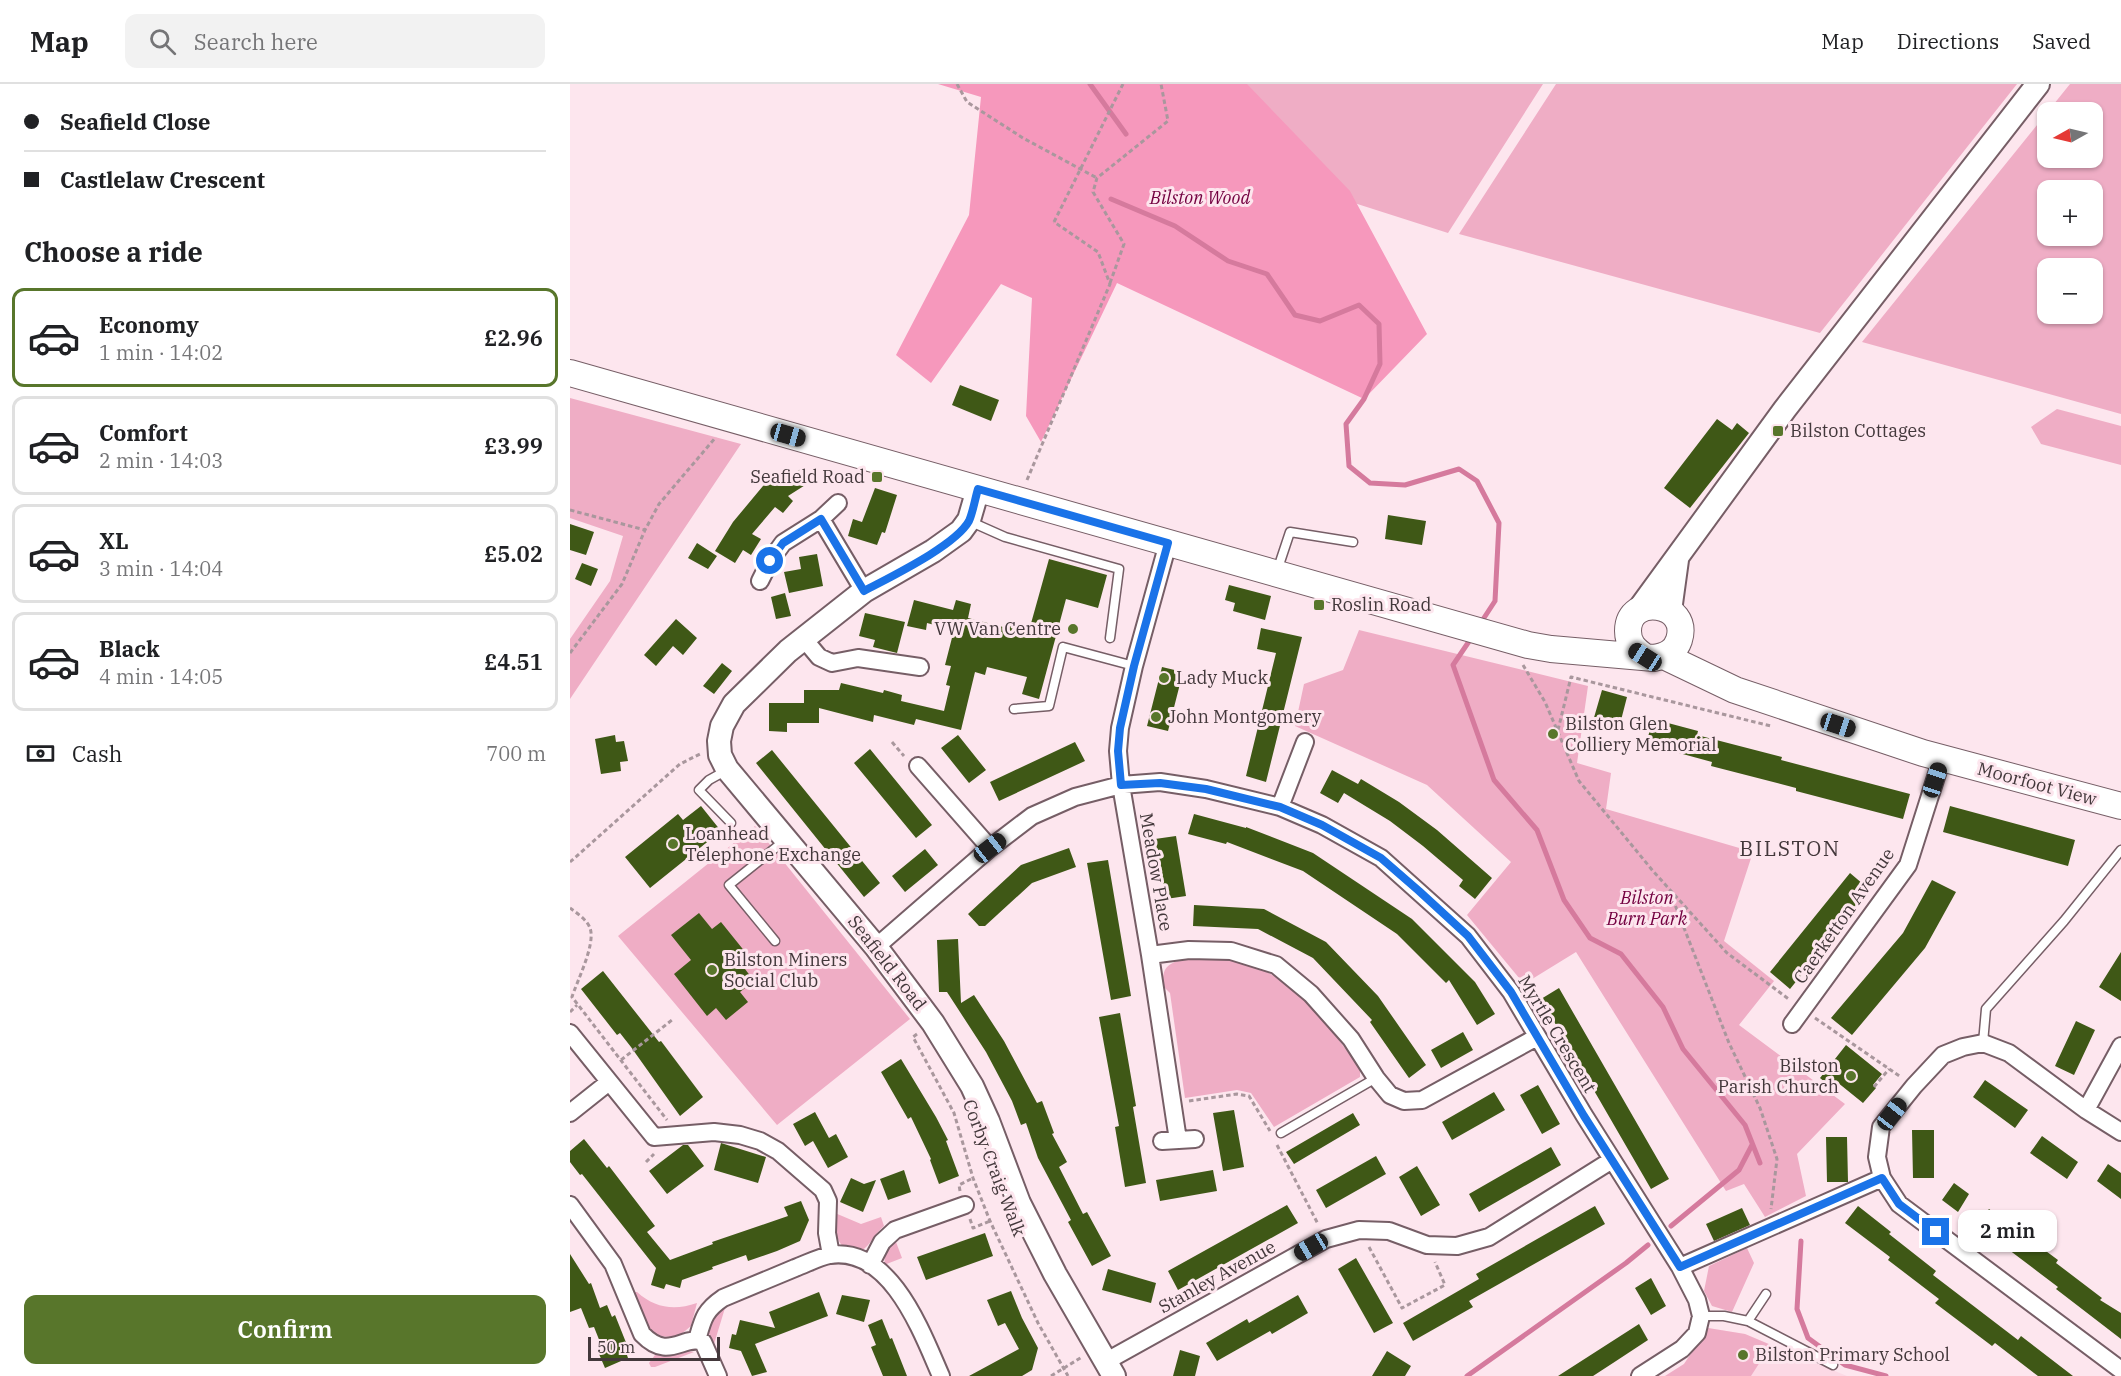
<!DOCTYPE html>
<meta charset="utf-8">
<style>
:root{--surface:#fff;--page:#f2f2f2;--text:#202124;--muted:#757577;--line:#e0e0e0;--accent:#58762b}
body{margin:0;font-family:"IBM Plex Serif",serif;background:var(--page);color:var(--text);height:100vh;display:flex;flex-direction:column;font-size:22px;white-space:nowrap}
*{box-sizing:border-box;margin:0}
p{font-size:20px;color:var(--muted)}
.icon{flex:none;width:33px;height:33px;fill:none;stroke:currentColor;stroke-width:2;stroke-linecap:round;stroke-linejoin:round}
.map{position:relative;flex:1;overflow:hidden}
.details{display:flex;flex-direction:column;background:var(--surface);width:570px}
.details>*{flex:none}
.hud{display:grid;align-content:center;height:132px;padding:0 24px;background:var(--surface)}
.needle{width:39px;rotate:262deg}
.tools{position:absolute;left:1467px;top:18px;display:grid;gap:12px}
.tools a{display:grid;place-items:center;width:66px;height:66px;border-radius:12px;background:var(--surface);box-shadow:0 2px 4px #0004;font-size:30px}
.scale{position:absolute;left:18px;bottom:15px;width:132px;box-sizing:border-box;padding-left:6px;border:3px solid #43383b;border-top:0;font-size:16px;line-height:21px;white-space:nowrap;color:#43383b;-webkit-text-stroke:4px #fde6ee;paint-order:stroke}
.end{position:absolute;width:27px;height:27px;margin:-14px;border:8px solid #1a73e8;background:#fff;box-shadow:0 0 0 3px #fff}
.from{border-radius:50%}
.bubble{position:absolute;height:42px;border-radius:12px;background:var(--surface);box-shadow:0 2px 4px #0004;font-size:20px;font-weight:600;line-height:42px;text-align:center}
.car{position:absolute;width:18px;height:36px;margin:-18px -9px;border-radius:8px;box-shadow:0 0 4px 2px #0007;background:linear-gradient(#222 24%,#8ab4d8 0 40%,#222 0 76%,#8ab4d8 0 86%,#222 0)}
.hud b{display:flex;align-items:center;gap:21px;height:57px;font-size:22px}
.hud b+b{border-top:2px solid var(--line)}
.hud i{width:15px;height:15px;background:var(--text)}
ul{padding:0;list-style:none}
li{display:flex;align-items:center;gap:18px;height:99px;margin:0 12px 9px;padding:0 12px;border:3px solid var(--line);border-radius:12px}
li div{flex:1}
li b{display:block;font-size:22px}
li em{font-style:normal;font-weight:600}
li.selected{border-color:var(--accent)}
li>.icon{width:54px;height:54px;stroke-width:1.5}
h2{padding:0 24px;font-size:27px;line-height:72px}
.pay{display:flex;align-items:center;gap:15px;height:66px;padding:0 24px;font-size:22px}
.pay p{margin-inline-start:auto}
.button{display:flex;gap:12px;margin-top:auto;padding:12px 24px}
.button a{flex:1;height:69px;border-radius:12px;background:var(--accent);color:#fff;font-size:24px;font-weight:600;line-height:69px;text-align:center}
header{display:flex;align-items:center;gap:36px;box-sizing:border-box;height:84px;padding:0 30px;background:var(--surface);border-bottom:2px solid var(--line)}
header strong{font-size:28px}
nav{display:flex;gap:33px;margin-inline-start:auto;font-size:21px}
.search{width:420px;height:54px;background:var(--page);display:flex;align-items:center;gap:15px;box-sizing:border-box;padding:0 21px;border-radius:12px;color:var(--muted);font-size:22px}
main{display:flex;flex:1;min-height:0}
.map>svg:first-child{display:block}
.built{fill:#fcd9e5}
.green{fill:#efadc5;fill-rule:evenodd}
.forest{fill:#f698bc}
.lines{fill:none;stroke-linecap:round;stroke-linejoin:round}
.stream{stroke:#d57a9d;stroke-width:5}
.building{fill:#3f5816}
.lane-casing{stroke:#765e66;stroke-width:11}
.street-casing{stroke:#765e66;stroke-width:20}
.secondary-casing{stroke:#765e66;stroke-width:26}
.primary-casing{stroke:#765e66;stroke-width:28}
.path{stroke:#a9979d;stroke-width:3;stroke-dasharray:4.5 3;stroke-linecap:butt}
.lane{stroke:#fff;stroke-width:8}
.street{stroke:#fff;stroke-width:16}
.secondary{stroke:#fff;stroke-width:22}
.primary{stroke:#fff;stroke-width:26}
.path-bridge{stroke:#a9979d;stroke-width:3;stroke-dasharray:4.5 3;stroke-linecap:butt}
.route{stroke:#1a73e8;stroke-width:8}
.poi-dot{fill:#58762b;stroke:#fde6ee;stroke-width:2}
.labels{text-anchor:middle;stroke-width:6;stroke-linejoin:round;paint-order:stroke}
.park-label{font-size:18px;font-style:italic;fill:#730040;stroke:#fde6ee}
.poi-label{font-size:18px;fill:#43383b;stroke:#fde6ee;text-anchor:start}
.street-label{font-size:18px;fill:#43383b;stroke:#fde6ee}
.quarter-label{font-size:21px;letter-spacing:1.5px;fill:#43383b;stroke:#fde6ee}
</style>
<header>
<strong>Map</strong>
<div class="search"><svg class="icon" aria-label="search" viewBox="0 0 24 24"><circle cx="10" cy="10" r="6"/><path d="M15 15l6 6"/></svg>Search here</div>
<nav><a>Map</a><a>Directions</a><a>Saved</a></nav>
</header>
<main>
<section class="details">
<div class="hud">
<b><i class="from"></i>Seafield Close</b>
<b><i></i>Castlelaw Crescent</b>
</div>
<h2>Choose a ride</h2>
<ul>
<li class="selected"><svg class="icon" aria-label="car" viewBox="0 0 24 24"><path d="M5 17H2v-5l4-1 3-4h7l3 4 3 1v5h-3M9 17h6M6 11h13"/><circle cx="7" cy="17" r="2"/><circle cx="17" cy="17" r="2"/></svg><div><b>Economy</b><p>1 min · 14:02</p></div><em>£2.96</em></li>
<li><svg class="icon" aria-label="car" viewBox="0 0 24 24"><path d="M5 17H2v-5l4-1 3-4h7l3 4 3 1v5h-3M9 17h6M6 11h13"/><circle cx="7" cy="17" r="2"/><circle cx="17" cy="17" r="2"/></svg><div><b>Comfort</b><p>2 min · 14:03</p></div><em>£3.99</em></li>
<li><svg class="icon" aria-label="car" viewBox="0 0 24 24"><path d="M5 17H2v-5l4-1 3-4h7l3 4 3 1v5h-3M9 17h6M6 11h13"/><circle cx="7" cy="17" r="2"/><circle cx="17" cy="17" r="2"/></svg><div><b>XL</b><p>3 min · 14:04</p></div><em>£5.02</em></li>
<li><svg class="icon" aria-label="car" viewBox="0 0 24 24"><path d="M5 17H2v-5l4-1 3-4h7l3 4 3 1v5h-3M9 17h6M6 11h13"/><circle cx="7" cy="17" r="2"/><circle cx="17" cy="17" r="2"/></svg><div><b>Black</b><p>4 min · 14:05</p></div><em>£4.51</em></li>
</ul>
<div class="pay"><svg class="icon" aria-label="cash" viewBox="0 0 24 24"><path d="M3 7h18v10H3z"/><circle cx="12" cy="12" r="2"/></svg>Cash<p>700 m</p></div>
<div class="button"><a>Confirm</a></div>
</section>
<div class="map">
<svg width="1551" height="1292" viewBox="0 0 1551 1292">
<rect width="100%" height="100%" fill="#fde6ee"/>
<path class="built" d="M1138 1244 1175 1250 1277 1292H1095L1114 1280Z"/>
<path class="green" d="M671 0H973L878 149 778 117Z
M986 0H1447L1250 249 889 150Z
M1500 0H1551V330L1292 258ZM1478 28H1522V74H1478ZM1478 106H1522V152H1478ZM1478 184H1522V230H1478Z
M0 314 171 360 0 615V555L40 497 53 452 0 434Z
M1487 325 1551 342V381L1471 360 1461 343Z
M789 546 1018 602 1007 679 1041 689 1036 725 1183 768 1154 857 1204 897 1169 941 1275 1020 1227 1070 1236 1112 1195 1133 1174 1100 1156 1107 1006 868 954 900 897 831 941 778 857 701 725 642 734 600 773 586Z
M185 742 340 935 207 1041 48 852Z
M616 874C630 874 644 874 658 876 724 886 753 936 790 984V993L704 1043 681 1009 667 1006 615 1014 600 909 593 902C592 882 598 880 616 874Z
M265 1129 291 1140 311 1133 314 1142C304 1150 301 1161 291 1167L275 1165C264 1154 265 1143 265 1129Z
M326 1158 332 1174 314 1181 316 1166Z
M1177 1164 1184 1179 1162 1228 1142 1222 1134 1207 1139 1182Z
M63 1208H67C85 1224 104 1227 127 1219L121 1242 109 1252C97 1254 86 1253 78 1244Z
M155 1224 144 1260 137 1246 147 1227Z
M1138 1244 1175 1250 1201 1261 1181 1292H1095L1114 1280Z
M117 1267 124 1268 85 1283H81L79 1279 85 1271Z"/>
<path class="forest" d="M368 0H677L780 107 857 250 794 315 547 199 471 358 456 332 462 214 431 200 361 299 326 271 399 131 411 13Z"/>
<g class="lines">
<path class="stream" d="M520 0 556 50
M541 115 605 142 658 177 697 190 725 231 750 237 789 221 809 240 810 280 794 315 776 340 779 382 800 399 835 401 889 385 907 397 929 439 925 517 910 540
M902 553 883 581 924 696 967 746 994 816 1020 854 1051 870 1093 923 1113 965 1175 1041 1190 1079
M1101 1142 1169 1086 1182 1061
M1231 1157 1227 1225 1238 1254 1275 1281 1316 1292
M897 1292 1056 1179 1078 1161"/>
</g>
<path class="building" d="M390 301 429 316 421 337 382 321Z
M1147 335 1162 346 1167 339 1179 349 1120 424 1094 404Z
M232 384 240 398 218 412 223 417 213 429 205 423 182 450 191 455 181 471 173 466 165 479 145 467 163 438 198 396 205 401Z
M305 404 327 411 315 449 312 448 307 461 278 452 283 435 292 438Z
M818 431 856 437 852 461 815 455Z
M0 440 24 448 16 471 0 466Z
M127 459 147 472 138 485 118 474Z
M247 470 253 502 219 509 214 488 231 485 229 473Z
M479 475 537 491 528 524 496 515 469 615 452 610 457 593 417 583 415 591 405 588 391 646 346 635 344 641 304 631 303 638 249 624V639H217V648L199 647V619H234V606H269L271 599 313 609 314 606 332 611 331 617 374 627 380 602 376 601 381 582 375 581 384 546 357 539 356 546 337 542 344 516 383 526 386 516 401 520 398 534 437 544 439 537 460 543Z
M12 479 28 485 21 502 5 495Z
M659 501 701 512 695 536 663 527 665 519 655 516Z
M215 509 221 532 206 535 201 513Z
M295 529 335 538 327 569 303 563 305 556 289 552Z
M106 535 127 554 113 571 103 562 86 582 74 571Z
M691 544 732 553 696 698 676 692 706 569 687 565Z
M152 579 162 587 144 610 133 602Z
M592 583 613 588 598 647 577 642Z
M1032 606 1057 613 1049 644 1023 637Z
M1083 635 1128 647 1127 651 1212 673 1211 676 1340 710 1333 735 1226 707V704L1141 682 1142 678 1076 660Z
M45 651 46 658 54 657 58 677 50 678 51 687 31 690 25 655Z
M388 651 416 686 399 699 371 664Z
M505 658 515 677 429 717 420 698Z
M300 665 362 741 346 754 284 679Z
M202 666 310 799 294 813 186 679Z
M762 686 788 700 791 695 829 718 867 746 922 794 905 815 889 802 893 796 853 762 820 737 774 709 768 719 750 709Z
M131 722 151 747 80 804 55 773 108 730 113 736Z
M1380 722 1505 756 1498 782 1373 748Z
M624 730 676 744V743L743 769 842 835 905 898 925 930 907 941 879 896 876 899 827 850 733 787 657 758 656 760 618 750Z
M606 752 616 812 596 815 585 755Z
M499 764 506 783 462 799 415 842H409L398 830 451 781Z
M355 765 368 781 335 808 322 792Z
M538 776 561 912 541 916 517 779Z
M1280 789 1300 806 1220 905 1200 888Z
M1362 796 1386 808 1355 864 1282 951 1261 934 1333 849Z
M624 821 694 825 756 858 808 912 856 981 839 994 800 938 802 936 743 874 688 845 623 842Z
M129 829 142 845 151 838 180 874 172 881 184 897 170 908 178 918 156 936 146 924 137 932 104 890 121 876 101 851Z
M388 855 391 919 404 911 434 957 467 1019 472 1017 484 1049 482 1050 497 1078 489 1083 513 1130 517 1128 541 1172 522 1182 498 1138 501 1136 468 1074 456 1039 451 1041 442 1017 416 968 377 908H369L367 856Z
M1551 868V917L1529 903Z
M33 887 89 958 91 957 133 1013 110 1032 61 963 50 949 47 951 11 905Z
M989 904 1099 1095 1081 1105 971 915Z
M550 929 566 1022 563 1023 576 1099 555 1103 545 1043 549 1042 529 933Z
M1506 937 1525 946 1504 991 1485 982Z
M893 948 903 966 871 984 861 966Z
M1276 961 1312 990 1303 1001 1306 1004 1293 1019 1267 998 1262 1004 1250 994Z
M331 975 366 1033 378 1056 376 1057 389 1092 369 1100 360 1076 361 1075 341 1033 338 1035 311 988Z
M1415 996 1458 1026 1445 1044 1403 1013Z
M968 1001 990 1040 972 1050 950 1011Z
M924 1008 935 1026 882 1056 872 1038Z
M664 1026 674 1083 653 1087 643 1029Z
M245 1028 259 1054 266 1050 278 1073 258 1084 243 1057 235 1062 223 1040Z
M783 1029 790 1041 724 1080 716 1068Z
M1342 1046H1364V1094H1343Z
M1472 1052 1508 1078 1497 1095 1460 1069Z
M1256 1053H1277L1278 1098H1257Z
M14 1055 37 1084 39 1082 85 1142 77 1148 100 1176 143 1160 142 1158 218 1132 214 1123 231 1117 239 1136 230 1157 207 1167 178 1177 176 1171 142 1183 143 1185 112 1196 110 1204 96 1200 94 1205 81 1201 86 1184 12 1090 10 1091 0 1078V1067Z
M151 1059 196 1073 188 1099 144 1086Z
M113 1061H118L134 1082 97 1110 79 1087Z
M981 1063 991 1081 909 1128 899 1110Z
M806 1072 816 1090 756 1124 746 1106Z
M1538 1080 1551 1089V1115L1527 1097Z
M847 1082 870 1121 851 1132 829 1093Z
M334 1086 341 1108 318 1116 310 1095Z
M643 1086 647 1107 590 1117 586 1096Z
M281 1094 294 1100 306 1096 293 1128 270 1118Z
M1384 1099 1399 1110 1388 1128 1372 1116Z
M717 1121 728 1139 608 1206 598 1187Z
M1025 1122 1035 1140 899 1217 903 1223 843 1257 833 1239 909 1195 906 1190Z
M1288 1122 1321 1148 1319 1150 1366 1187 1363 1191 1448 1256 1451 1252 1503 1292H1468L1425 1259 1422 1262 1365 1219 1369 1215 1318 1176 1320 1173 1275 1139Z
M1172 1124 1180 1141 1144 1157 1136 1140Z
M1419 1125 1488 1176 1486 1179 1532 1214 1530 1216 1551 1229V1255L1486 1205 1488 1203 1406 1141Z
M415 1149 423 1172 356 1196 347 1173Z
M0 1170 19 1200 21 1199 30 1224 37 1221 42 1233 45 1231 57 1261 54 1262 58 1274 35 1284 29 1270 34 1268 24 1243 19 1244 11 1224 0 1228Z
M786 1174 823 1239 804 1249 768 1185Z
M538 1185 586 1199 581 1219 532 1206Z
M1081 1194 1096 1222 1081 1231 1065 1204Z
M441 1207 452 1234 468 1264 462 1286 452 1292H399L449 1265 435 1239 428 1242 417 1216Z
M249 1208 258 1232 185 1260 197 1288 182 1292 171 1267 159 1264 162 1250 166 1251 170 1236 205 1244 199 1228Z
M272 1211 300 1216 294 1238 266 1230Z
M728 1211 738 1229 702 1250 700 1247 647 1277 636 1259 677 1235 679 1239Z
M312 1235 320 1255 322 1254 337 1292H313L301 1263 306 1261 298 1241Z
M1069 1240 1078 1256 1043 1279 1023 1292H988Z
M610 1266 630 1272 625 1292H603Z
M817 1267 841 1282 835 1292H802Z"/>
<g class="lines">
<g class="lane-casing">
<path id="lane" d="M399 437 435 453 549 485 540 554
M707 487 720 448 783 458
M444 625 479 622 493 563 564 582
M157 686 139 696 129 706 161 739
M205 857 159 801 214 757
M1413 959 1416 925 1494 837 1551 766
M711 1049 806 994
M1131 1232H1154L1178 1237 1263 1281
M1178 1237 1196 1210"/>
</g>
<g class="street-casing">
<path id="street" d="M251 435 294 507
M598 459 564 582 550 644 548 667 551 701 580 871 608 1056
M190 497 200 477 213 459 251 435 268 419
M234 555 249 573 262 579 288 574 350 583
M348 682 420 764
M710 723 735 658
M306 863 420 764 462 732 505 713 551 701 590 698 636 705 710 723 752 741 811 774 898 852 941 908 1014 1031 1110 1183 1127 1216 1131 1232 1127 1249 1112 1265 1070 1292
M580 871 619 866 661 867 706 881 741 910 781 955 806 994 820 1011 834 1017 852 1016 967 953
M1222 940 1338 781 1372 674
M0 949 84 1053 144 1048 170 1051 190 1057 208 1067 253 1106 258 1117 257 1149 261 1171
M1516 1026 1551 962
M0 1029 39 998
M1551 1048 1516 1026 1439 969 1413 959 1393 963 1373 971 1344 1002 1311 1043 1307 1073 1312 1094 1329 1120 1551 1286
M592 1057 625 1055
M0 1121 43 1180 72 1250C99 1278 113 1250 133 1258L148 1292
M300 1181 312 1158 325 1146 395 1121
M1110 1183 1312 1094
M127 1256C133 1235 134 1227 153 1214 177 1204 201 1194 225 1184 236 1180 249 1173 260 1171 321 1162 352 1249 371 1292
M535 1278 756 1155 789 1146 819 1147 857 1161 887 1162 919 1153 1042 1076"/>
</g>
<g class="secondary-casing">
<path id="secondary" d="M408 405 399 436 391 447 363 467 294 507 218 567 164 620 152 642 149 657 150 671 157 685 306 863 363 939 402 1002 418 1037 449 1119 485 1190 544 1292
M1100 527 1107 476
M1067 528 1215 325 1468 0"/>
</g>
<g class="primary-casing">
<path id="primary" d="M0 289 958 561 981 565 1084 574C1096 572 1105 568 1109 556 1121 518 1058 509 1058 547 1058 560 1065 566 1075 573
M1094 572 1165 606 1353 669 1551 722"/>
</g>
<path class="path" d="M387 0 397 18 453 54 527 94
M540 199 554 160 523 108 527 94 598 37 591 0
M457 396 540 200 528 168 484 138
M0 426 75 446
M0 569 52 500 75 446 89 420 146 353
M953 581 975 618 1009 697 1083 787 1157 869 1220 916
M988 646 1001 593 1201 642
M322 658 334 672
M0 778 110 680 130 670
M1100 808 1159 959 1190 1024 1207 1075 1201 1125
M0 824C7 829 17 836 20 844 26 860 7 897 2 913L97 1036
M0 928 7 921
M1245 934 1331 993
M347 950 343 953 384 1029 403 1094 420 1137 468 1239 498 1292
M51 976 102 936
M1304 1003 1319 985
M619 1017 667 1010 679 1012 700 1047
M707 1061 748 1140
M76 1078 84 1070
M390 1107 389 1101 403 1094
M400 1135 403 1144 420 1137
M799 1163 832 1224 875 1201 865 1178
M481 1292 512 1273"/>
<use href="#lane" class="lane"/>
<use href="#street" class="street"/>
<use href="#secondary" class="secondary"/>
<use href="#primary" class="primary"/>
<path class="path-bridge" d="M484 138 553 0"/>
</g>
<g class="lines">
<path class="route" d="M200 477 213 459 251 435 294 507C320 493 385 462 399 437 403 428 405 415 408 405L598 459 564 582 550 644 548 667 551 701 590 699 636 705 710 723 752 741 811 774 849 807 898 852 941 908 1014 1032 1110 1183 1312 1094 1329 1120 1366 1148"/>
</g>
<g class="poi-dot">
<rect x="1202" y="341" width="12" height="12" rx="3"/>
<rect x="301" y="387" width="12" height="12" rx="3"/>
<rect x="743" y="515" width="12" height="12" rx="3"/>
<circle cx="503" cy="545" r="6"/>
<circle cx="594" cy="594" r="6"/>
<circle cx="586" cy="633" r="6"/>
<circle cx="983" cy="650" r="6"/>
<circle cx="103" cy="760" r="6"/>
<circle cx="142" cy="886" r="6"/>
<circle cx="1281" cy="992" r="6"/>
<circle cx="1173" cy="1271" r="6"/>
</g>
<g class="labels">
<g class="park-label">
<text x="630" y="120">Bilston Wood</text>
<text x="1077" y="820">Bilston<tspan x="1077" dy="21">Burn Park</tspan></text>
</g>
<g class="poi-label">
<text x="1220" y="353">Bilston Cottages</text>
<text x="295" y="399" text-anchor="end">Seafield Road</text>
<text x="761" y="527">Roslin Road</text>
<text x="491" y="551" text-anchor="end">VW Van Centre</text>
<text x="606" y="600">Lady Muck</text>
<text x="598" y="639">John Montgomery</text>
<text x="995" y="646">Bilston Glen<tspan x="995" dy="21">Colliery Memorial</tspan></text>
<text x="115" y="756">Loanhead<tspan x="115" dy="21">Telephone Exchange</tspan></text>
<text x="154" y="882">Bilston Miners<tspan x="154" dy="21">Social Club</tspan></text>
<text x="1269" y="988" text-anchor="end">Bilston<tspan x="1269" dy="21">Parish Church</tspan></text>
<text x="1185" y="1277">Bilston Primary School</text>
</g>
<g class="street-label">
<text transform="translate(1467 700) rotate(15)" y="6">Moorfoot View</text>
<text transform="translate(586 788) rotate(80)" y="6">Meadow Place</text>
<text transform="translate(1274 832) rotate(-55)" y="6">Caerketton Avenue</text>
<text transform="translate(317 879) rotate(52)" y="6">Seafield Road</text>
<text transform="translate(987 950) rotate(59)" y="6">Myrtle Crescent</text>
<text transform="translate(424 1084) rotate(69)" y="6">Corby Craig Walk</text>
<text transform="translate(647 1193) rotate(-29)" y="6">Stanley Avenue</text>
</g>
<g class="quarter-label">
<text x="1220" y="772">BILSTON</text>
</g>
</g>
</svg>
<div class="tools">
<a><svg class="needle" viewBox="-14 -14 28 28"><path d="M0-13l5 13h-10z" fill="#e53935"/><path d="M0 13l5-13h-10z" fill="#757577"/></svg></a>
<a>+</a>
<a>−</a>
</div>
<div class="scale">50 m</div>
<i class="end from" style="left:200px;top:477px"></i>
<i class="end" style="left:1366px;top:1148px"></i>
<div class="bubble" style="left:1388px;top:1126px;width:99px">2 min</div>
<i class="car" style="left:218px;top:351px;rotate:106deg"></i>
<i class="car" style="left:1075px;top:573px;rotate:302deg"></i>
<i class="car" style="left:1268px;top:641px;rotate:108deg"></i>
<i class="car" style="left:1365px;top:696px;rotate:18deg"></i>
<i class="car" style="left:420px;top:764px;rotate:52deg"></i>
<i class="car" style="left:1322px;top:1030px;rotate:38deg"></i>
<i class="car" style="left:741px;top:1163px;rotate:240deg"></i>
</div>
</main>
